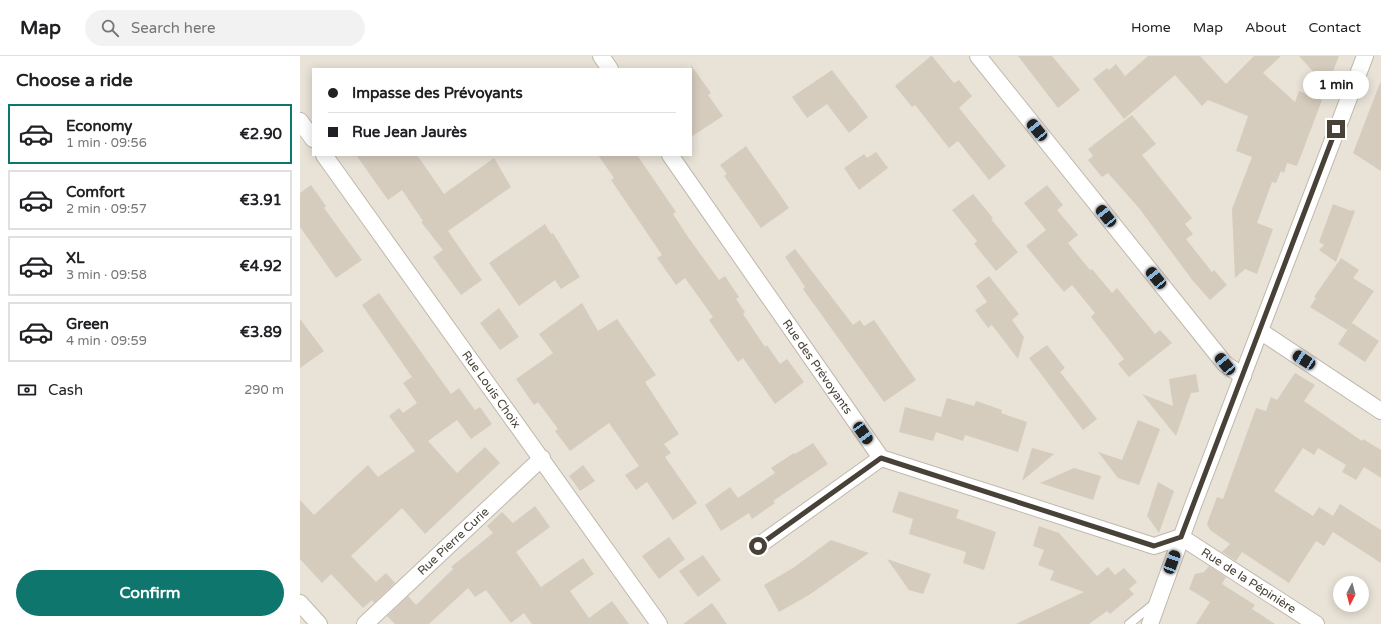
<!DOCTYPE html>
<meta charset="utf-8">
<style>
:root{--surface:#fff;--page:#f2f2f2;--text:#202124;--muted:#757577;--line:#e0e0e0;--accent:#0f766e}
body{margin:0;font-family:"Varela Round",sans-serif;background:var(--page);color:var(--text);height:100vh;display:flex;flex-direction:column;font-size:15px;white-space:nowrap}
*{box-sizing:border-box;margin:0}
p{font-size:13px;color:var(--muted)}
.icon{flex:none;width:22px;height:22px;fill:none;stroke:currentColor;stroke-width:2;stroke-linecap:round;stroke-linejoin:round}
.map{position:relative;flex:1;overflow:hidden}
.details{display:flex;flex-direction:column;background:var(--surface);width:300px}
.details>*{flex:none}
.hud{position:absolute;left:12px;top:12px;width:380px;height:88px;border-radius:0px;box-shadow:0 2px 10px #0003;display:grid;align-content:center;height:88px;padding:0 16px;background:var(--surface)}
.needle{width:26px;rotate:186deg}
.tools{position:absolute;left:1033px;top:520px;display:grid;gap:8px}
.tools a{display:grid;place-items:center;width:36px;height:36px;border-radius:50%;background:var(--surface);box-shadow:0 2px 10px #0003;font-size:20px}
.end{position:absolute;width:18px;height:18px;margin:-9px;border:5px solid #484137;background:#fff;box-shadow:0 0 0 2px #fff}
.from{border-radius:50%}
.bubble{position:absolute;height:28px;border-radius:14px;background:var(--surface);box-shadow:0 2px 10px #0003;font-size:13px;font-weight:800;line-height:28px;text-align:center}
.car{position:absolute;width:12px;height:24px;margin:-12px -6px;border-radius:5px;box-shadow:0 0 3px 1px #0007;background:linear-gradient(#222 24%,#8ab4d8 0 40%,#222 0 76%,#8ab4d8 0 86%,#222 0)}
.hud b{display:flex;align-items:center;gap:14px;height:38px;font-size:15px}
.hud b+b{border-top:1px solid var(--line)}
.hud i{width:10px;height:10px;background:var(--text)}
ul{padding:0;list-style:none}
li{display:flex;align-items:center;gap:12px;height:60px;margin:0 8px 6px;padding:0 8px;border:2px solid var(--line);border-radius:0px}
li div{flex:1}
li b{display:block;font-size:15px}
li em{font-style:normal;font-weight:800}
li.current{border-color:var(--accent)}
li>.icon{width:36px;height:36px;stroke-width:1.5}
h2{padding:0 16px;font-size:18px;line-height:48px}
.pay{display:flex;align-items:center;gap:10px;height:44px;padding:0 16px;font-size:15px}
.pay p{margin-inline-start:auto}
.primary-button{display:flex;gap:8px;margin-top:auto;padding:8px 16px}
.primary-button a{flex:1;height:46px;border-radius:24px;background:var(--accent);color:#fff;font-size:16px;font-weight:800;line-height:46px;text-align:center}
header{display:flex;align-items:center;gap:24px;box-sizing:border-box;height:56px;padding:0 20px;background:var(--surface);border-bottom:1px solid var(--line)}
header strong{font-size:19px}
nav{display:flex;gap:22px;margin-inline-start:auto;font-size:14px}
.search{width:280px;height:36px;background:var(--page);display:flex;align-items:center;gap:10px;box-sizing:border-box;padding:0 14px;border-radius:22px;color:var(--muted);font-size:15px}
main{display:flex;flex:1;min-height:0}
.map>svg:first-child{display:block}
.residential{fill:#e8e2d7;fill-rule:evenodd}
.building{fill:#d6ccbe}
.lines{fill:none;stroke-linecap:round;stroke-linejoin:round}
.lane-casing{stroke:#c0b8ac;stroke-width:10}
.street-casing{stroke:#c0b8ac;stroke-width:18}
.lane{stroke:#fff;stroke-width:8}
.street{stroke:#fff;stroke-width:16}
.route{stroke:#484137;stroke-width:5}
.labels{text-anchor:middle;stroke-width:3;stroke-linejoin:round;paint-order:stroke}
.street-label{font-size:12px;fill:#484137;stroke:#fff}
</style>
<header>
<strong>Map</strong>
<div class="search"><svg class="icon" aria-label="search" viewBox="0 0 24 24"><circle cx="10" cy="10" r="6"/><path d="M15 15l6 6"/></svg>Search here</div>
<nav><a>Home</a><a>Map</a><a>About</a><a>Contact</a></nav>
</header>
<main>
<section class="details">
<h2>Choose a ride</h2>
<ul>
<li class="current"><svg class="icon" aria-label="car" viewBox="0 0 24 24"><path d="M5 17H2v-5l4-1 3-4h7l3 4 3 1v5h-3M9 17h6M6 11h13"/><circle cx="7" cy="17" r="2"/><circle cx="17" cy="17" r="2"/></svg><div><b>Economy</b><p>1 min · 09:56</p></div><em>€2.90</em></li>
<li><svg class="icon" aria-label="car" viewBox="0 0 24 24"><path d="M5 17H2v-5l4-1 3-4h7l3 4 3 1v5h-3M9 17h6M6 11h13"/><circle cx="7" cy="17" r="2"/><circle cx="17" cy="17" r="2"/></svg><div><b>Comfort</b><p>2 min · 09:57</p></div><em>€3.91</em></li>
<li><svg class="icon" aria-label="car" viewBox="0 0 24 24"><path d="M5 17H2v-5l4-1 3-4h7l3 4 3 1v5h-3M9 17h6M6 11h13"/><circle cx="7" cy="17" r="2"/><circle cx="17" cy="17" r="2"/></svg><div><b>XL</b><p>3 min · 09:58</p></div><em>€4.92</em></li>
<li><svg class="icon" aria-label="car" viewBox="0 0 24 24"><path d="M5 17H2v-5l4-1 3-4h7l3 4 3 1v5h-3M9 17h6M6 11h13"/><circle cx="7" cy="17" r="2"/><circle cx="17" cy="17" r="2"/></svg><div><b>Green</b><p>4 min · 09:59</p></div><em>€3.89</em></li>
</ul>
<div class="pay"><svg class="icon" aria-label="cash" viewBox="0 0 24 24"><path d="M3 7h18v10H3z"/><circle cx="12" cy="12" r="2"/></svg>Cash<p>290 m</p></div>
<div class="primary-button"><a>Confirm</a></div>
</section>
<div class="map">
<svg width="1081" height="568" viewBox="0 0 1081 568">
<rect width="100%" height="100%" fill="#f4f1e9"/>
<path class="residential" d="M0 0H1081V568H0ZM13 13H391V99H13ZM1040 527H1062V549H1040Z"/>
<path class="building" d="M631 0H632L654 27 659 24 672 40 659 52 706 110 689 124 658 85 649 92 615 49 612 51 595 30Z
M718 0H752L780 34 758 52Z
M848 0H900L926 28 954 0H981L963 17 995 46 999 35 1022 44 997 110 987 107 984 117 981 115 976 127 972 126 957 167 973 173 957 218 945 213 935 222 932 153 952 101 936 95 948 60 908 44 902 50 875 19 824 63 793 23 807 12 809 14 816 8 825 20Z
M999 0H1039L1027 31Z
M391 9 411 37 408 39 423 60 391 81Z
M532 14 568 61 549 77 527 48 507 62 492 41Z
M1080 27H1081V115L1053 97Z
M832 59 856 88 842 99 892 162 885 168 893 178 886 183 912 216 914 214 927 229 910 244 893 225 839 152 808 117 802 121 788 104 793 100 788 93Z
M446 90 489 152 461 172 424 120 427 118 420 109Z
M576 96 588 112 559 134 544 112 564 98 567 102Z
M56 99H117L144 138 194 102 211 131 148 175 182 224 161 239 133 201 143 194 121 166 123 165 102 134 88 144Z
M298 99H337L376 156 373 158 388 181 419 224 425 220 439 241 436 243 445 256 443 258 465 291 467 289 480 308 487 303 504 326 475 348 443 302 438 306 409 264 413 261 385 222 376 229 357 202 362 199 311 124 314 122Z
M11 129 26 150 24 152 62 204 36 222 0 171V137Z
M747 129 763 149 757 154 778 179 768 187 790 214 792 213 812 237 817 232 855 278 860 274 872 287 829 321 818 308 824 303 791 261 795 257 772 229 764 236 726 190 746 174 724 147Z
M673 138 693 162 691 163 718 196 696 215 674 188 677 185 652 154Z
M1033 148 1051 155 1052 154 1055 155 1036 206 1019 194 1024 189 1019 186Z
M245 168 251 178 253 177 280 221 261 233 255 224 219 250 189 207Z
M495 193 553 269 560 264 564 270 574 264 616 324 584 346 503 233 505 231 485 201Z
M1041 202 1059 214 1053 222 1074 235 1047 274 1010 251 1016 242 1014 241Z
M689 220 719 258 712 264 724 281 718 303 692 269 688 272 675 254 687 246 676 230Z
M79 237 151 338 159 332 175 354 180 351 192 368 171 383 157 364 128 385 157 417 185 391 200 407 125 478 102 452 51 500 76 526 86 517 95 527 74 547 72 544 63 552 31 518 22 527 0 503V444L14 459 68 409 78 421 115 395 89 360 99 352 103 357 117 347 103 327 112 321 62 249Z
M282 247 298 275 317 263 356 319 345 326 379 378 364 388 371 397 365 401 397 447 373 464 347 426 336 434 325 419 339 410 309 367 270 395 255 375 258 373 238 346 234 349 216 323 253 297 239 278Z
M199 252 219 281 200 294 180 267Z
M0 263 24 295 0 312Z
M1052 267 1079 285 1065 306 1038 288Z
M747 289 765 312 760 316 797 363 783 374 729 302Z
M995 317 1015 329 1004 345 1062 385 1063 383 1081 394V422L1064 411 1056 424 1042 416 1046 409 1018 392 1014 399 1003 392 974 435 1013 460 1019 451 1033 460 1040 448 1081 474V507L1033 476 1024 490 1016 485 989 527 942 496 936 505 922 496 930 488 910 474 907 468 917 441 923 443 956 352 966 355 971 341 977 344Z
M896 318 899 336 891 337 876 380 842 338 873 350 869 323Z
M647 342 674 350 676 345 702 354 701 357 727 366 718 396 665 379 663 385 636 376 633 385 599 376 605 351 641 361Z
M838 364 860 373 839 429 818 422 798 396 822 404Z
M513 387 528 408 473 445 475 447 452 463 449 457 421 475 405 449 430 431 438 442 475 417 471 412 494 397 495 398Z
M732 392 754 398 722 425Z
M283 409 295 425 280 435 269 420Z
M774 412 801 420 793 444 740 427Z
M858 426 874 435 859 477 847 460Z
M599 435 659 454 656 462 696 476 684 514 663 507 666 496 609 478 613 463 592 456Z
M235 450 250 471 216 496 241 531 283 502 294 518 270 535 289 562 312 545 329 568H232L224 557 211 567 186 534 175 541 168 532 129 568H95L87 560 108 540 116 549 153 513 151 511 193 477 187 470 202 456 213 467Z
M739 470 759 477 797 520 808 511 815 519 824 512 837 526 829 533 834 538 810 558 807 555 789 568H716L784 536 750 524 754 515 738 509 744 494 733 490Z
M369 481 385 503 359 523 342 500Z
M531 484 569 497 509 539 479 556 464 529 493 512Z
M403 499 421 524 398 541 379 515Z
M587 503 631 518 623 538 609 534Z
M909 510 926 521 922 528 955 549 952 553 975 568H896L910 546 889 533 895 518 904 516Z
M412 547 427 568H383Z"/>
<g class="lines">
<g class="lane-casing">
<path id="lane" d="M829 568 855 547"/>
</g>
<g class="street-casing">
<g id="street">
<path d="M301 0 310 13"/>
<path d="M678 0 925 308 943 320"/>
<path d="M0 65 13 83"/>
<path id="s1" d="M24 99 359 568"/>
<path id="s2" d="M370 99 581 402 854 490 881 481 1016 568"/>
<path d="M960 275 1081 355"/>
<path d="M458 490 581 402"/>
<path d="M0 547 19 568"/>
<path id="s3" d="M65 568 242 402"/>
<path d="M850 568 892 452 1065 0"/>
</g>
</g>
<use href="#lane" class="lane"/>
<use href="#street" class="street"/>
</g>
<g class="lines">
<path class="route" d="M458 490 581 402 854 490 881 481 1036 73"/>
</g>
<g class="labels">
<g class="street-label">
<text dy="4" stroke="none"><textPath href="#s2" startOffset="258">Rue des Prévoyants</textPath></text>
<text dy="4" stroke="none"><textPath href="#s1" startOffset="288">Rue Louis Choix</textPath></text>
<text dy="4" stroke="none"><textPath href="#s3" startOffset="121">Rue Pierre Curie</textPath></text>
<text dy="4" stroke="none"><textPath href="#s2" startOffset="765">Rue de la Pépinière</textPath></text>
</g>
</g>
</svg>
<div class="tools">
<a><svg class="needle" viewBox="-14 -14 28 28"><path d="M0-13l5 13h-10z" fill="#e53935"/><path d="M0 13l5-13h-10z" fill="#757577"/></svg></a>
</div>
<i class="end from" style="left:458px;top:490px"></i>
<i class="end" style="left:1036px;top:73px"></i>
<div class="bubble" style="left:1003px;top:15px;width:66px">1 min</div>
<i class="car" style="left:737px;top:74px;rotate:321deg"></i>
<i class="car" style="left:806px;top:160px;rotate:321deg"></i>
<i class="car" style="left:856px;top:222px;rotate:321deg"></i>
<i class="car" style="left:1004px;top:304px;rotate:303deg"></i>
<i class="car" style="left:925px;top:308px;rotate:321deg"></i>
<i class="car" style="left:563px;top:377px;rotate:145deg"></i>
<i class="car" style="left:872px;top:506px;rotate:20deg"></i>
<div class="hud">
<b><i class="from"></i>Impasse des Prévoyants</b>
<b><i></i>Rue Jean Jaurès</b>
</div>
</div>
</main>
